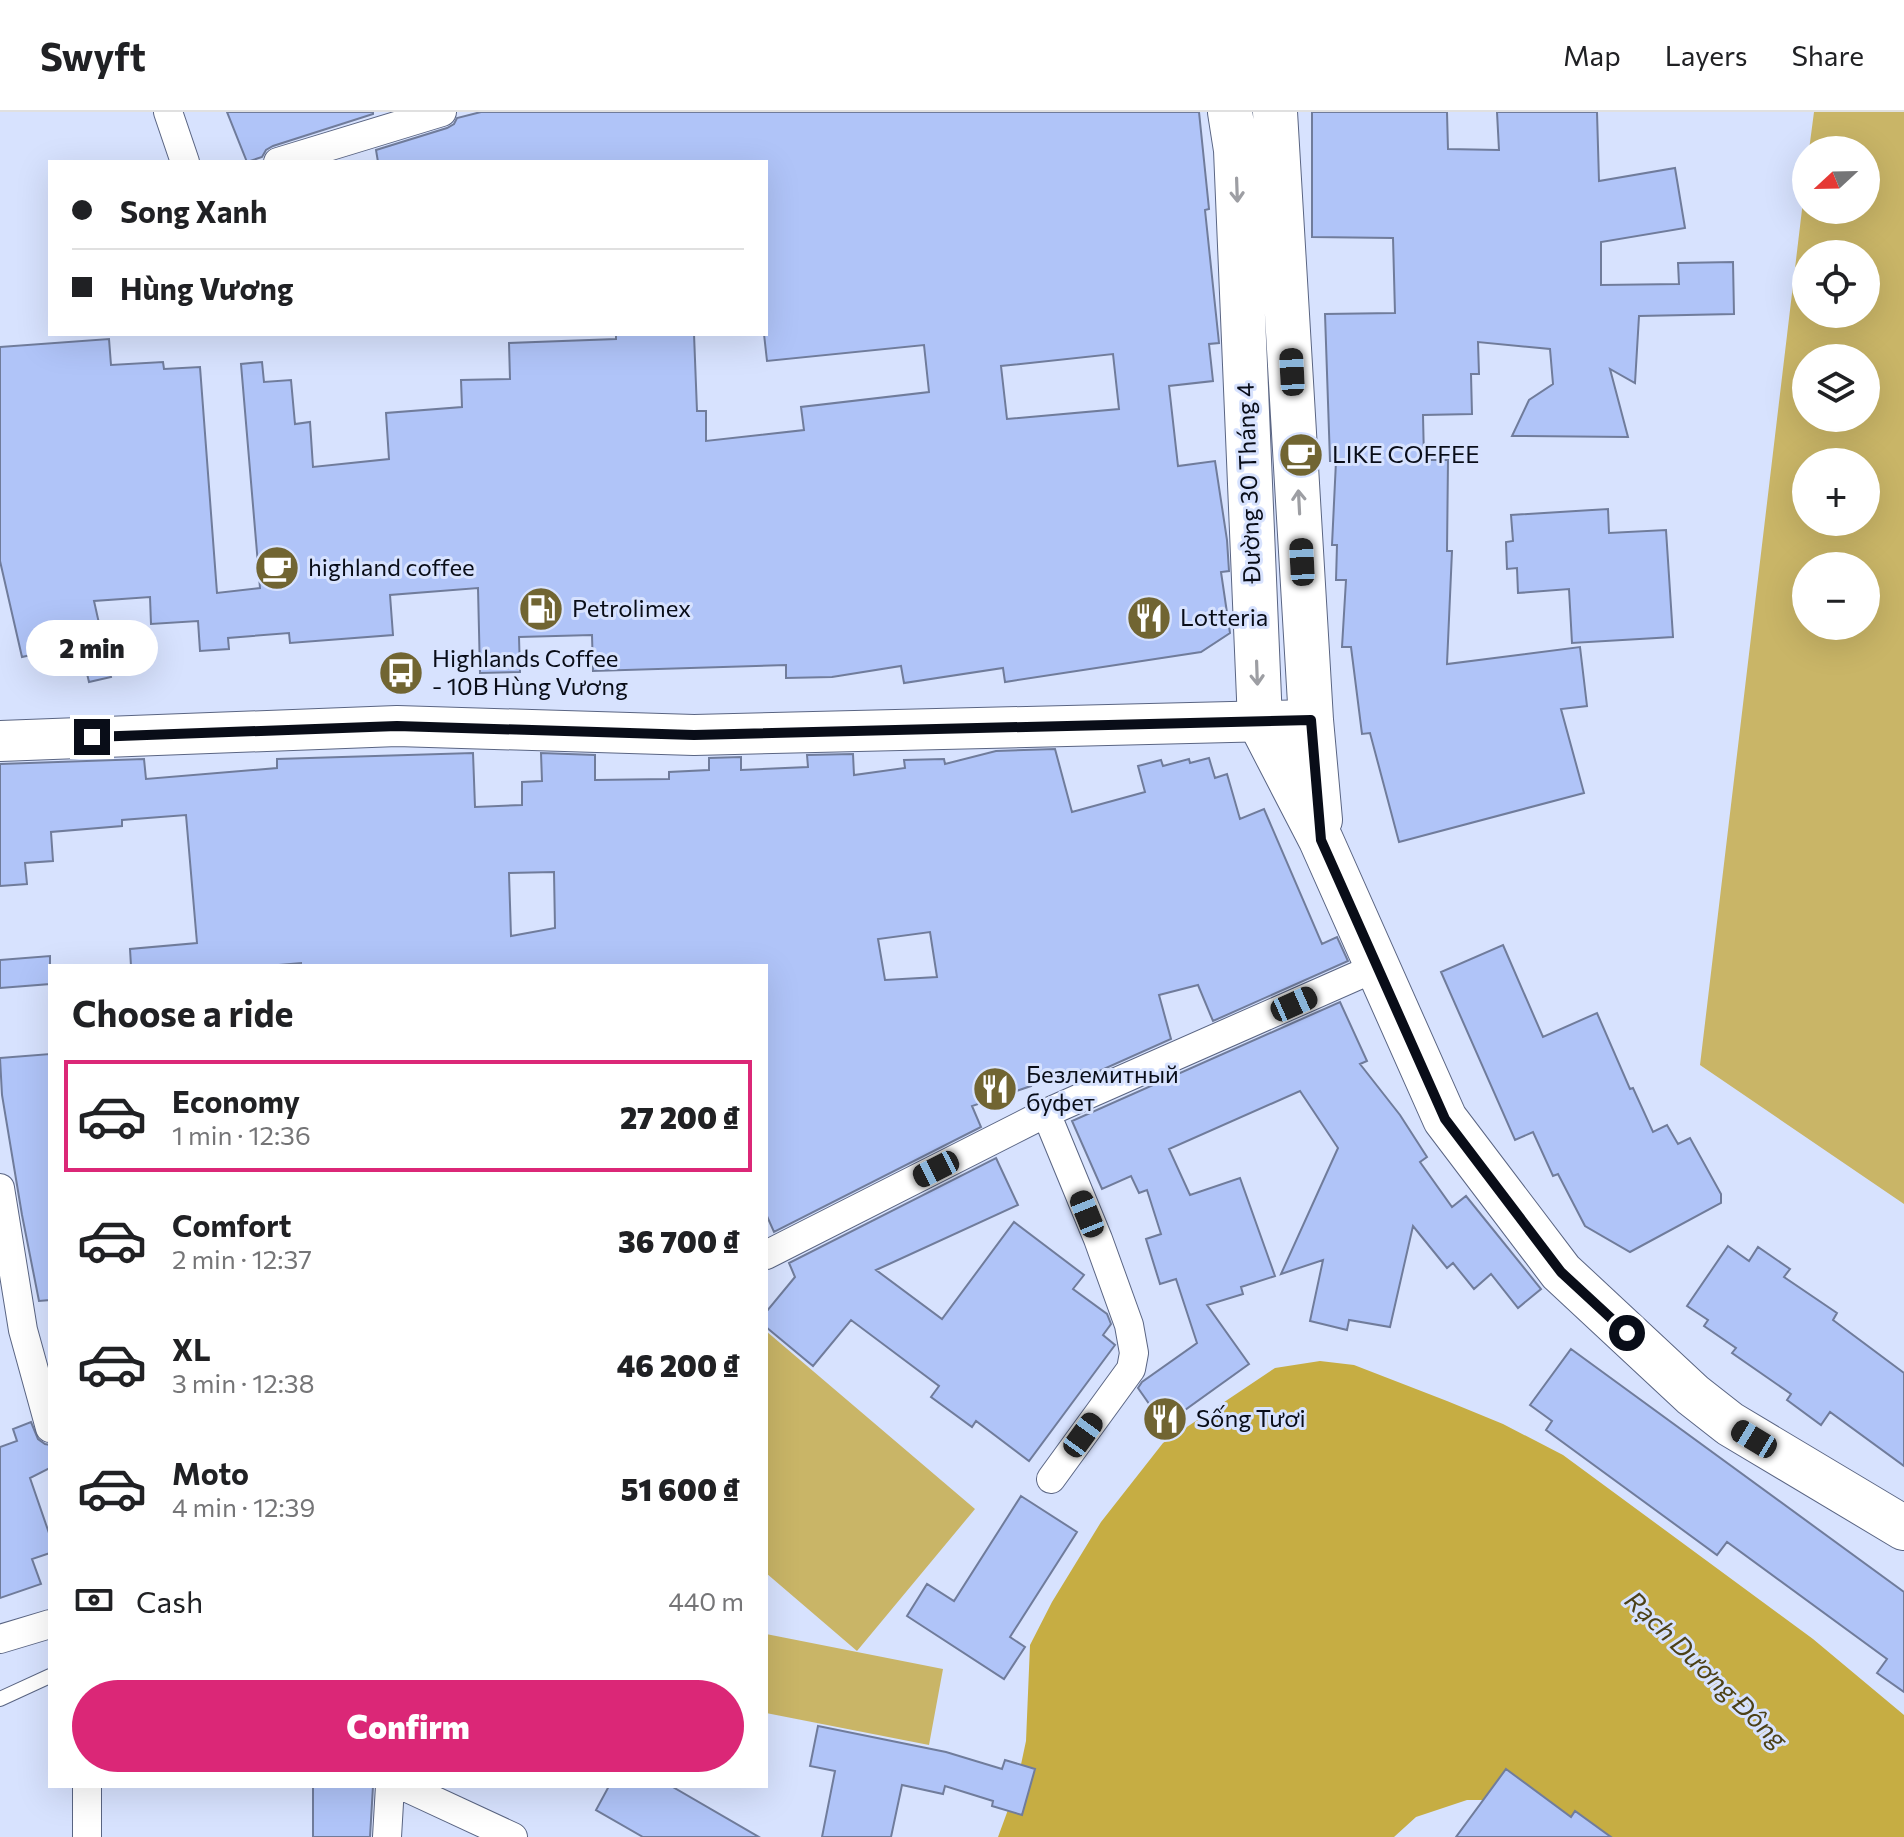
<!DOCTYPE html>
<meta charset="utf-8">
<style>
:root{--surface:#fff;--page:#f6f6f6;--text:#202124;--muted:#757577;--line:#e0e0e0;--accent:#db2777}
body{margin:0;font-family:Commissioner,sans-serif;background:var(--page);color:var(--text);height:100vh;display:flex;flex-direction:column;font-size:30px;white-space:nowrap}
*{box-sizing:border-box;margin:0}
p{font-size:26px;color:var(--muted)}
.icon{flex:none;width:44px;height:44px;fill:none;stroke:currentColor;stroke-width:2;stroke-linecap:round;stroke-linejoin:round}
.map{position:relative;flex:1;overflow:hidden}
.sheet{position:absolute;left:48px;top:852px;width:720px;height:824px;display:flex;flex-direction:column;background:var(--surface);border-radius:0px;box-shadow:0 8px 32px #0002}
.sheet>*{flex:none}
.banner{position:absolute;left:48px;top:48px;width:720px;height:176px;border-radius:0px;box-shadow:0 8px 32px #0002;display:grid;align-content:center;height:176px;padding:0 24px;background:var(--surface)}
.needle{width:52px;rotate:248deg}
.controls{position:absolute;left:1792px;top:24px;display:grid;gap:16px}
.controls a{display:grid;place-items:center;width:88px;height:88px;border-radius:50%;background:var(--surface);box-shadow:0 8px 32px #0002;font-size:40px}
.end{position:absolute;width:36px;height:36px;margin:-18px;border:10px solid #090d18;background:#fff;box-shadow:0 0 0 4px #fff}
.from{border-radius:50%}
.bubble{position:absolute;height:56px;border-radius:28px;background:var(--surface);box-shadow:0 8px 32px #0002;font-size:26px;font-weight:800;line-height:56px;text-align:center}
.car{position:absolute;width:24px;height:48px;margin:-24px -12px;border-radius:10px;box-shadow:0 0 6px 2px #0007;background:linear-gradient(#222 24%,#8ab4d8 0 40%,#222 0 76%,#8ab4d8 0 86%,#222 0)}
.banner b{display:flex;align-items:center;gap:28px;height:76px;font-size:30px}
.banner b+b{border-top:2px solid var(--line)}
.banner i{width:20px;height:20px;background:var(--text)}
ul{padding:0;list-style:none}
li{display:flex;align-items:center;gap:24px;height:112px;margin:0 16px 12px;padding:0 8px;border:4px solid transparent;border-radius:0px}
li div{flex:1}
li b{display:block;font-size:30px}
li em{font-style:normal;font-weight:800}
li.selected{border-color:var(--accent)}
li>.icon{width:72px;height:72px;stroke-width:1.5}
h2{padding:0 24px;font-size:36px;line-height:96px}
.pay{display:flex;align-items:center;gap:20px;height:88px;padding:0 24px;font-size:30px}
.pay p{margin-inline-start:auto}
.primary-button{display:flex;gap:16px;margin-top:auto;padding:16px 24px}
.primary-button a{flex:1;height:92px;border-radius:48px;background:var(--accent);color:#fff;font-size:32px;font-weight:800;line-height:92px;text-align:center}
header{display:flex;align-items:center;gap:48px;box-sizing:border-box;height:112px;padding:0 40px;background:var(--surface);border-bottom:2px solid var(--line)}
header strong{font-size:38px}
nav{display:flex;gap:44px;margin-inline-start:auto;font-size:28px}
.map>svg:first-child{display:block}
.green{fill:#c9b567;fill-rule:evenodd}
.water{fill:#c6ad43}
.building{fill:#b0c4f8;stroke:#707c9b;stroke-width:2;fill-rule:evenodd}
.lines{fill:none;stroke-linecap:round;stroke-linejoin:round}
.lane-casing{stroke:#5a6583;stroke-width:16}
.street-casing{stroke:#5a6583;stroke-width:30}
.secondary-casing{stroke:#5a6583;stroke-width:42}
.primary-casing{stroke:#5a6583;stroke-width:46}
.lane{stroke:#fff;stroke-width:14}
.street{stroke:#fff;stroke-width:28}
.secondary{stroke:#fff;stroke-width:40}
.primary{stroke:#fff;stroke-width:44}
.oneway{stroke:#9d9ea3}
.route{stroke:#090d18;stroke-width:10}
.labels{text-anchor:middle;stroke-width:6;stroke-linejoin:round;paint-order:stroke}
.poi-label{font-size:24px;fill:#090d18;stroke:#d7e2fe;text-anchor:start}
.street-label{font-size:24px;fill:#090d18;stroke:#d7e2fe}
.water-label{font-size:26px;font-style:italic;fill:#4c4116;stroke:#d7e2fe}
</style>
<header>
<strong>Swyft</strong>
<nav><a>Map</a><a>Layers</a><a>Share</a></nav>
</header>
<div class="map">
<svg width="1904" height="1725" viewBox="0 0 1904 1725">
<rect width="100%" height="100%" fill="#d7e2fe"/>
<path class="green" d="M1814 0H1904V1092L1700 953 1806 64V98H1866V38H1809ZM1806 142H1866V202H1806ZM1806 246H1866V306H1806ZM1806 350H1866V410H1806ZM1806 454H1866V514H1806Z
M766 1219 975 1397 857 1539 766 1461Z
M766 1522 943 1557 929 1633 766 1601Z"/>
<path class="water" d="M1320 1249 1354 1253 1447 1289 1503 1312 1563 1343 1813 1527 1904 1603V1725H1589L1496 1688H1467L1416 1705 1394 1725H998L1016 1676 1026 1629 1030 1533 1052 1490 1101 1410 1163 1331 1275 1256Z"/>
<path class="building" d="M227 0H373V2L273 34 266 38 262 45 247 50Z
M481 0H1199L1209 97 1205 98 1219 231 1209 232 1213 269 1169 274 1178 354 1215 349 1227 428 1229 459 1221 460 1230 521 1201 540 1005 570 1003 556 904 571 901 554 832 565 786 566V553L593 559 592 523 519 525 520 560 480 561 478 476 390 483 393 523 290 531 289 521 228 526 229 537 200 539 198 509 151 512 150 485 94 489 111 565 89 570 80 532 22 545 0 449V235L109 227 111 253 163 250 164 257 200 255 217 481 260 476 241 252 262 250 264 270 291 268 295 312 310 310 313 355 389 347 386 301 462 295 461 268 510 267 509 231 616 227V222H694L697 299H706V329L804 318 801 295 929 280 924 233 767 249 764 222H766V50H378L376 38 447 16 454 12 457 6ZM1113 242 1119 297 1007 307 1001 254Z
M1312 0H1447L1448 37 1499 38 1497 0H1597L1599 69 1675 56 1685 116 1601 130V173L1679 172 1678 151 1733 150 1734 202 1639 204 1635 271 1610 257 1628 325 1512 324 1529 288 1553 272 1550 237 1478 230 1479 262H1471L1472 302 1423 303 1424 348H1448L1447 439H1452L1447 552 1580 535 1587 594 1561 597 1584 681 1399 730 1370 621 1362 622 1351 535H1342L1346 468H1336L1337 433H1332L1336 349H1330L1325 202 1395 201 1393 126 1312 125Z
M1608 397 1609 421 1666 418 1673 525 1572 531 1569 477 1518 481 1517 456 1507 457 1506 430 1513 429 1511 403Z
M1055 637 1072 700 1145 680 1138 654 1161 648 1163 654 1189 647 1190 651 1209 646 1215 666 1227 662 1240 707 1264 697 1322 832 1337 825 1348 849 1213 909 1198 873 1159 883 1171 927 1086 965 1082 958 1062 962 1030 970 1031 974 972 994 981 1015 774 1120 766 1102V854H301V851L267 854H131L130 837 197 831 186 703 122 708V714L51 720 53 749 25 751 27 772 0 774V652L144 647 146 667 277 656V647L473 641 475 695 522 693V670L542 669 541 641 595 643V668L669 667V660L709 658V646L741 645V658L808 655 807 643 853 642 854 663 905 656 904 648 944 647 945 652 996 639ZM554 760 555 816 511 824 509 761ZM930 820 937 865 885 868 878 827Z
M1503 833 1543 925 1597 901 1630 977 1633 976 1653 1020 1667 1013 1678 1032 1690 1026 1721 1082V1091L1630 1140 1585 1114 1558 1062 1553 1064 1533 1020 1515 1028 1441 860Z
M50 844V872L0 876V848Z
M1340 890 1367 949 1360 952 1400 1003 1427 1045 1420 1050 1452 1095 1466 1084 1541 1177 1518 1196 1491 1162 1474 1177 1453 1151 1447 1156 1413 1114 1390 1215 1349 1208 1347 1218 1310 1209 1323 1148 1281 1162 1338 1036 1300 979 1169 1037 1190 1083 1240 1066 1275 1164 1241 1175 1243 1182 1207 1193 1249 1252 1164 1313 1138 1276 1142 1270 1197 1231 1176 1167 1160 1172 1146 1127 1161 1122 1147 1078 1139 1081 1131 1064 1102 1077 1072 1009Z
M50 942V1188L39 1189 22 1103 2 983 0 946Z
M996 1046 1018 1093 876 1158 942 1207 1014 1110 1084 1163 1073 1177 1107 1202 1111 1212 1103 1223 1115 1233 1029 1349 976 1309 972 1315 931 1285 939 1274 851 1208 813 1254 766 1215V1200L795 1165 789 1151Z
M1728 1134 1749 1149 1758 1135 1790 1157 1784 1165 1837 1201 1833 1208 1904 1261V1354L1830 1300 1821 1313 1787 1288 1791 1282 1732 1241 1736 1236 1704 1214 1708 1208 1687 1194Z
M1571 1237 1904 1480V1580L1877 1561 1887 1547 1727 1430 1717 1443 1546 1318 1552 1309 1530 1293Z
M31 1310 38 1327 45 1332 50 1333V1356L30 1366 50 1424V1441L32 1447 41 1472 0 1486V1335L17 1329 13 1317Z
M1021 1384 1077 1420 1010 1525 1025 1535 1004 1567 907 1504 927 1472 954 1489Z
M818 1614 946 1640 1002 1657 1005 1648 1035 1657 1022 1703 992 1694 993 1689 945 1674 943 1682 902 1673 891 1725H822L835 1659 810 1654Z
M1506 1657 1571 1705 1575 1699 1611 1725H1456Z
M313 1674H373L370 1725H313Z
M609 1674H671L759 1725H643L596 1698Z"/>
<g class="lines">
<g class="lane-casing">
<path id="lane" d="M0 1587 50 1564"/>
</g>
<g class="street-casing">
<path id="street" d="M168 0 185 50
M278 50 442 0
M1046 1001 1098 1127 1129 1213 1134 1241 1131 1257 1051 1367
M0 1076 23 1218 50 1316
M766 1143 1046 1001 1377 855
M0 1527 50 1512
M87 1674V1725
M403 1674 513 1725
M387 1725 390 1674"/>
</g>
<g class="secondary-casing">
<path id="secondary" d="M0 629 397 614 694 623 1311 608"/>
</g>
<g class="primary-casing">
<path id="primary" d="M1230 0 1236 38 1260 610 1321 728 1445 1007 1561 1160 1693 1283 1730 1312 1904 1416
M1275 0 1311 608 1320 708"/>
</g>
<use href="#lane" class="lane"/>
<use href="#street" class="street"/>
<use href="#secondary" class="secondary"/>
<use href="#primary" class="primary"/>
</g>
<defs><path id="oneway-shaft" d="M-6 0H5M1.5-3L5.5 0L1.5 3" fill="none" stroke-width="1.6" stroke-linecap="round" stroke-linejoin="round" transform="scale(2)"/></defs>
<g class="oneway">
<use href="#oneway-shaft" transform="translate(1237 78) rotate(88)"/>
<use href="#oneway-shaft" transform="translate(1299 390) rotate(-93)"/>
<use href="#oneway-shaft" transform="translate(1257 561) rotate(88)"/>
</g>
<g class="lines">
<path class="route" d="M92 625 397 614 694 623 1311 608 1321 728 1445 1007 1561 1160 1627 1221"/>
</g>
<defs>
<g id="cafe-disc" transform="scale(2.3)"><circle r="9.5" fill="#716532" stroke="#d7e2fe"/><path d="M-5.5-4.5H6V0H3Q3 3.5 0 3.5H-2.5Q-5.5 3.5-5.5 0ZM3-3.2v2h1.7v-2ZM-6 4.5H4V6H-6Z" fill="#fff"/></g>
<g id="fuel-disc" transform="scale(2.3)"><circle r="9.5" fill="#716532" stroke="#d7e2fe"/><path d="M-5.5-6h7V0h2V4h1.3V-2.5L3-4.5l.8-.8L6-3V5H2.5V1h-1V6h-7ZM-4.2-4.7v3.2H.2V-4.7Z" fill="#fff"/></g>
<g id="restaurant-disc" transform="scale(2.3)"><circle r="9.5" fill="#716532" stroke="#d7e2fe"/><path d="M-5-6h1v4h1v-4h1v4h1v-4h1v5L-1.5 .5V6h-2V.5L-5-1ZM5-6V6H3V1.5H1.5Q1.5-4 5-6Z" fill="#fff"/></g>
<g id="bus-disc" transform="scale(2.3)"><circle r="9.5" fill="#716532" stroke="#d7e2fe"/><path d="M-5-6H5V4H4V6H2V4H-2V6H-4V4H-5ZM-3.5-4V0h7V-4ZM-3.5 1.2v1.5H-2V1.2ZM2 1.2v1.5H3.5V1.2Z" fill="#fff"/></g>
</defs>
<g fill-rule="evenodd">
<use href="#cafe-disc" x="1301" y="343"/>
<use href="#cafe-disc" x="277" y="456"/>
<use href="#fuel-disc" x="541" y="497"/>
<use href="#restaurant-disc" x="1149" y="506"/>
<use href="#bus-disc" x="401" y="561"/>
<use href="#restaurant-disc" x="995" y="977"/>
<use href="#restaurant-disc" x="1165" y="1307"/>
</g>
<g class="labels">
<g class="poi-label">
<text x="1332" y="351">LIKE COFFEE</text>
<text x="308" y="464">highland coffee</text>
<text x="572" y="505">Petrolimex</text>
<text x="1180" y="514">Lotteria</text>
<text x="432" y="555">Highlands Coffee<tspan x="432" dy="28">- 10B Hùng Vương</tspan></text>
<text x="1026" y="971">Безлемитный<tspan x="1026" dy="28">буфет</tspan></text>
<text x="1196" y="1315">Sống Tươi</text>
</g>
<g class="street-label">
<text transform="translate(1249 371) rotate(-92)" y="8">Đường 30 Tháng 4</text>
</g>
<g class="water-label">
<text transform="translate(1706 1558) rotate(44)" y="9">Rạch Dương Đông</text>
</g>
</g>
</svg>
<div class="controls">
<a><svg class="needle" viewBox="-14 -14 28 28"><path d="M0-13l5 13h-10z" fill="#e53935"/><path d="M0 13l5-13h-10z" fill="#757577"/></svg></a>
<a><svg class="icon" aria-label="locate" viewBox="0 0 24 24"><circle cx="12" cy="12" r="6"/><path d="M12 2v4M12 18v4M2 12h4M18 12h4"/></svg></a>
<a><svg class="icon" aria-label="layers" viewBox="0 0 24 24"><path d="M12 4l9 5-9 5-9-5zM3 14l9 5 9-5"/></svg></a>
<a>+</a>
<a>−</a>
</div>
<i class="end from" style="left:1627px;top:1221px"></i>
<i class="end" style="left:92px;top:625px"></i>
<div class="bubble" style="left:26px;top:508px;width:132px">2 min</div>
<i class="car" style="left:1292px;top:260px;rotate:357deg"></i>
<i class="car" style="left:1302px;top:450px;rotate:357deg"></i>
<i class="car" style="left:1294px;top:892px;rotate:66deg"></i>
<i class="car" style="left:936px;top:1057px;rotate:243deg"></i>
<i class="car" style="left:1087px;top:1102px;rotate:338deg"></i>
<i class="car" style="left:1083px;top:1323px;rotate:36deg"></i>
<i class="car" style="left:1754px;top:1327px;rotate:301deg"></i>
<div class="banner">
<b><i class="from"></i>Song Xanh</b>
<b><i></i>Hùng Vương</b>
</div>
<section class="sheet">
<h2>Choose a ride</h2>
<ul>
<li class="selected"><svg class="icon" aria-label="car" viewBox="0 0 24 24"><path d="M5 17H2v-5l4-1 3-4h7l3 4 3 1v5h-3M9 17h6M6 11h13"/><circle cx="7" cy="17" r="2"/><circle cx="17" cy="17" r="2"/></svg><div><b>Economy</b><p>1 min · 12:36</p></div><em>27 200 ₫</em></li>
<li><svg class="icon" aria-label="car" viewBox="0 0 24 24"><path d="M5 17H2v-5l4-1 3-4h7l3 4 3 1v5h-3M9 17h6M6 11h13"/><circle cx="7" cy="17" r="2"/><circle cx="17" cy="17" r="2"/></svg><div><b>Comfort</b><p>2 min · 12:37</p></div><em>36 700 ₫</em></li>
<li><svg class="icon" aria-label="car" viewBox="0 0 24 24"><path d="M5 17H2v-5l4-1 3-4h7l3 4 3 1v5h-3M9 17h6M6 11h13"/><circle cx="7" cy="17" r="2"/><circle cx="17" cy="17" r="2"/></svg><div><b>XL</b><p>3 min · 12:38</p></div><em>46 200 ₫</em></li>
<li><svg class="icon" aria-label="car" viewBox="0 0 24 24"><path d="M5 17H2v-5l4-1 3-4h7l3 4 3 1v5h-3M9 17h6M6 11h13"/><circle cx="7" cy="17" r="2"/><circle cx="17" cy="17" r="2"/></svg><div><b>Moto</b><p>4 min · 12:39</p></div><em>51 600 ₫</em></li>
</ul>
<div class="pay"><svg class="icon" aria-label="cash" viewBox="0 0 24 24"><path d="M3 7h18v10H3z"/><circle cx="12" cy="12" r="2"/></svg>Cash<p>440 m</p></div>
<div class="primary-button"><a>Confirm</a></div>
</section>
</div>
